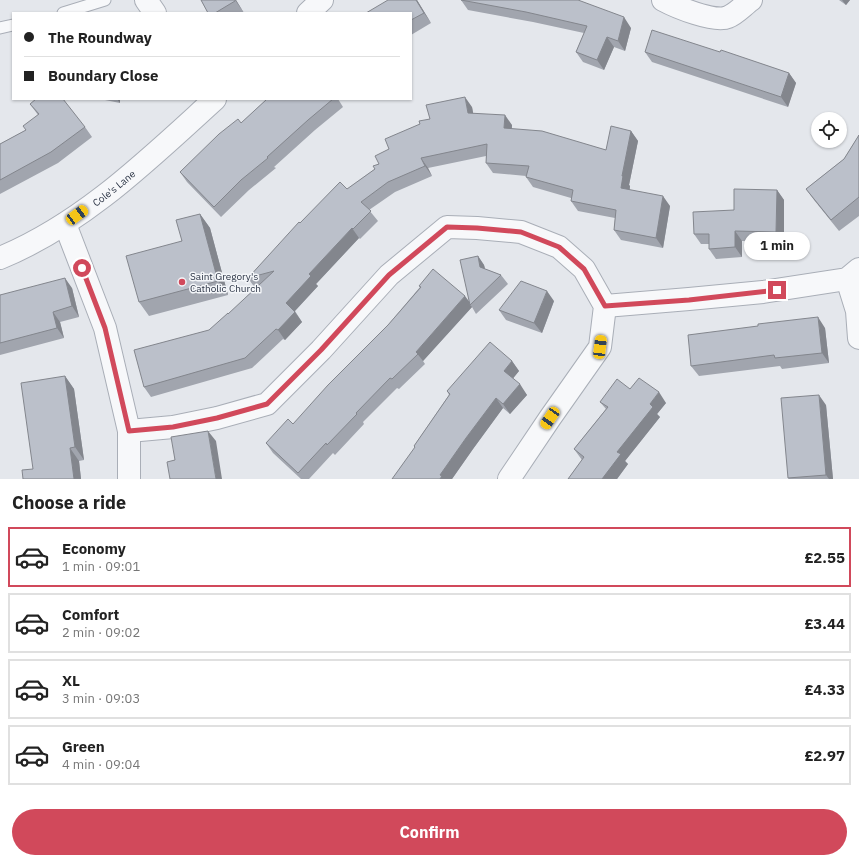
<!DOCTYPE html>
<meta charset="utf-8">
<style>
:root{--surface:#fff;--page:#f6f6f6;--text:#222;--muted:#767676;--line:#e0e0e0;--accent:#d1495b}
body{margin:0;font-family:"IBM Plex Sans",sans-serif;background:var(--page);color:var(--text);height:100vh;display:flex;flex-direction:column;font-size:15px;white-space:nowrap}
*{box-sizing:border-box;margin:0}
p{font-size:13px;color:var(--muted)}
.icon{flex:none;width:22px;height:22px;fill:none;stroke:currentColor;stroke-width:2;stroke-linecap:round;stroke-linejoin:round}
.map{position:relative;height:479px;overflow:hidden}
.drawer{display:flex;flex-direction:column;background:var(--surface);flex:1}
.drawer>*{flex:none}
.guide{position:absolute;left:12px;top:12px;width:400px;height:88px;border-radius:0px;box-shadow:0 1px 3px #0004;display:grid;align-content:center;height:88px;padding:0 12px;background:var(--surface)}
.controls{position:absolute;left:811px;top:112px;display:grid;gap:8px}
.controls a{display:grid;place-items:center;width:36px;height:36px;border-radius:50%;background:var(--surface);box-shadow:0 1px 3px #0004;font-size:20px}
.end{position:absolute;width:18px;height:18px;margin:-9px;border:5px solid #d1495b;background:#fff;box-shadow:0 0 0 2px #fff}
.from{border-radius:50%}
.bubble{position:absolute;height:28px;border-radius:14px;background:var(--surface);box-shadow:0 1px 3px #0004;font-size:13px;font-weight:700;line-height:28px;text-align:center}
.car{position:absolute;width:12px;height:24px;margin:-12px -6px;border-radius:5px;box-shadow:0 0 3px 1px #0007;background:linear-gradient(#f5c518 24%,#345 0 40%,#f5c518 0 76%,#345 0 86%,#f5c518 0)}
.guide b{display:flex;align-items:center;gap:14px;height:38px;font-size:15px}
.guide b+b{border-top:1px solid var(--line)}
.guide i{width:10px;height:10px;background:var(--text)}
ul{padding:0;list-style:none}
li{display:flex;align-items:center;gap:12px;height:60px;margin:0 8px 6px;padding:0 4px;border:2px solid var(--line);border-radius:0px}
li div{flex:1}
li b{display:block;font-size:15px}
li em{font-style:normal;font-weight:700}
li.active{border-color:var(--accent)}
li>.icon{width:36px;height:36px;stroke-width:1.5}
h2{padding:0 12px;font-size:18px;line-height:48px}
.action{display:flex;gap:8px;margin-top:auto;padding:8px 12px}
.action a{flex:1;height:46px;border-radius:24px;background:var(--accent);color:#fff;font-size:16px;font-weight:700;line-height:46px;text-align:center}
.map>svg:first-child{display:block}
.lines{fill:none;stroke-linecap:round;stroke-linejoin:round}
.service-casing{stroke:#a9aeb7;stroke-width:13}
.minor-casing{stroke:#a9aeb7;stroke-width:24}
.service{stroke:#f7f8fa;stroke-width:11}
.minor{stroke:#f7f8fa;stroke-width:22}
.wall{fill:#a1a5ae}
.shaded-wall{fill:#83868d}
.building{fill:#bbc0ca;stroke:#83868d}
.route{stroke:#d1495b;stroke-width:5}
.poi-dot{fill:#d1495b;stroke:#f4f6f9;stroke-width:1.5}
.labels{text-anchor:middle;stroke-width:3;stroke-linejoin:round;paint-order:stroke}
.street-label{font-size:10px;fill:#2b3445;stroke:#f4f6f9}
.poi-label{font-size:10px;fill:#2b3445;stroke:#f4f6f9;text-anchor:start}
</style>
<div class="map">
<svg width="859" height="479" viewBox="0 0 859 479">
<rect width="100%" height="100%" fill="#e4e7ec"/>
<g class="lines">
<g class="service-casing">
<path id="service" d="M63 13 105 0
M0 28 13 25"/>
</g>
<g class="minor-casing">
<g id="minor">
<path d="M146 0 155 13"/>
<path d="M663 0C676 7 715 23 728 17 736 14 744 5 751 0"/>
<path d="M308 13 322 0"/>
<path d="M65 224 105 328 129 431V479"/>
<path id="s1" d="M0 258C83 224 149 159 215 99"/>
<path d="M847 279 857 311 859 338"/>
<path d="M605 306 689 299 763 292 847 279 859 269"/>
<path d="M129 431 173 427 217 418 267 404 321 350 389 275 447 227 477 228 521 232 559 247 584 269 605 306 600 347 550 418 509 479"/>
</g>
</g>
<use href="#service" class="service"/>
<use href="#minor" class="minor"/>
</g>
<path class="wall" d="M201 0H236L244 13H208Z
M388 0H417L431 23 411 35V13Z
M461 0 631 28 625 51 614 47 604 70 583 62 576 52 584 33 533 22 468 10Z
M839 0H850L846 5Z
M645 52 789 73 796 83 788 107 652 62Z
M100 99H120V103Z
M267 99H338L343 107 315 130 274 167 276 168 249 190 221 217 187 182 180 172 241 123Z
M30 104 85 127 92 137 58 163 0 194V144L26 130 38 115Z
M472 107 473 113 512 125V129L606 150 631 131 638 141 629 185 630 186V190L670 206 663 248 621 240 614 230 615 218 578 211 571 201V198L533 187 526 177V176L493 173 486 163V156L428 168 432 176 395 192 369 210 378 221 360 239 359 238 316 284 318 286 295 311 302 322 285 340 283 339 252 368 151 397 144 387 229 314 257 287 255 288 248 278 300 223 375 169 389 149 420 124 430 119Z
M859 135V216L839 231 814 200 806 189 844 159Z
M777 190 784 200V242L742 241V257L716 259 709 249V244H701L694 234 734 210Z
M200 214 210 228 228 295 149 316 139 302Z
M478 256 484 265 485 269 501 275 508 284 476 314 472 307 423 361 425 364 399 389 397 388 363 422 364 424 335 455 333 453 309 479H301L273 453 266 443 293 424 388 325 420 287 419 286 470 302Z
M72 288 79 317 60 322 64 338 0 355V295Z
M554 301 542 333 506 320 499 310Z
M825 328 829 363 782 369 780 366 699 376 691 366Z
M512 361 519 371 513 378 527 395 510 414 503 408 473 449 452 479H392L415 448 414 446 449 395 447 391Z
M65 376 74 389 84 460 79 461 81 479 33 469Z
M630 389 666 403 657 414 660 417 625 461 628 464 617 479H568L582 460 574 449 606 409 600 402Z
M826 405 833 479H789L788 478Z"/>
<path class="shaded-wall" d="M235 0H236L244 13Z
M416 0H417L431 23 424 13Z
M842 0H850L846 5Z
M624 17 631 28 625 51 618 41Z
M607 37 614 47 604 70 597 60Z
M789 73 796 83 788 107 781 97Z
M465 97 472 107 475 123 468 113Z
M117 99H120V103Z
M505 115 512 125 511 138 504 128Z
M631 131 638 141 629 185 630 186 628 198 621 188 622 176Z
M421 158 428 168 432 176 425 166Z
M777 190 784 200V242L776 232Z
M663 196 670 206 663 248 656 238Z
M200 214 210 228 228 295 218 281Z
M352 228 359 238 316 284 318 286 293 313 286 303 309 274Z
M735 231 742 241V257L735 247Z
M478 256 484 265 487 276 480 267Z
M65 278 72 288 79 317 72 306Z
M547 291 554 301 542 333 534 323Z
M465 296 471 304 470 305 472 307 423 361 416 352Z
M53 312 60 322 64 338 57 328Z
M295 312 302 322 285 340 278 330Z
M818 317 825 328 829 363 822 353Z
M512 361 519 371 511 381 504 371Z
M65 376 74 389 84 460 75 447Z
M520 384 527 395 510 414 503 404Z
M659 392 666 403 657 414 660 417 625 461 628 464 617 479H602L617 452 650 404Z
M819 395 826 405 833 479H829L826 475Z
M496 398 503 408 473 449 452 479H440V475L466 438Z
M208 431 216 441 222 479H216Z
M70 448 79 461 81 479H74Z"/>
<path class="building" d="M201 0H235V1L215 13H208Z
M388 0H416L424 13 411 20V13H366Z
M461 0H578L624 17 618 41 607 37 597 60 576 52 587 26 526 12Z
M652 30 720 52 721 50 789 73 781 97 645 52Z
M465 97 468 113 505 115 504 128 542 131 606 150 611 126 631 131 622 176H623L621 188 663 196 656 238 614 230 616 210 571 201 573 190 526 177 529 166 486 163 487 144 421 158 425 166 388 182 361 202 371 211 353 229 352 228 309 274 311 276 286 303 295 312 278 330 276 329 245 358 144 387 134 350 209 330 228 313V314L274 271 248 278 299 222 300 223 340 182 347 189 375 169 373 166 379 164 375 156 389 149 385 139 420 124 419 121 430 119 426 105Z
M36 99H63L85 127 51 152 0 180V144L26 130 23 126 39 114 30 104Z
M267 99H333L308 120 267 157 268 158 241 180 214 207 180 172 219 134 238 119 241 123Z
M859 135V197L831 220 806 189 844 159Z
M734 189 777 190 776 232 735 231V247L709 249V234H694L693 212 734 210Z
M200 214 218 281 139 302 126 256 182 241 176 220Z
M478 256 480 267 501 275 470 305 460 260Z
M433 269 465 296 416 352 418 354 392 379 390 378 356 413 357 414 327 445 326 443 298 473 266 443 288 419 293 424 328 385 388 325 421 287 419 286Z
M65 278 72 306 53 312 57 328 0 343V295Z
M521 281 547 291 534 323 499 310Z
M818 317 822 353 775 358 774 355 691 366 688 335 758 326V324Z
M490 342 512 361 504 371 520 384 503 404 496 398 466 438 440 475 442 476 440 479H392L415 447 414 446 450 394 447 391Z
M65 376 75 447 70 448 74 479H23L22 470 33 469 21 383Z
M639 378 659 392 650 404 653 407 617 452 621 454 602 479H568L584 457 574 449 608 407 600 402 617 379 630 389Z
M819 395 826 475 788 478 781 398Z
M208 431 216 479H170L167 462 175 460 171 437Z"/>
<g class="lines">
<path class="route" d="M82 268 105 328 129 431 173 427 217 418 267 404 321 350 389 275 447 227 477 228 521 232 559 247 584 269 605 306 689 300 777 290"/>
</g>
<circle class="poi-dot" cx="182" cy="282" r="4"/>
<g class="labels">
<g class="street-label">
<text dy="4" stroke="none"><textPath href="#s1" startOffset="134">Cole's Lane</textPath></text>
</g>
<g class="poi-label">
<text x="190" y="280">Saint Gregory's<tspan x="190" dy="12">Catholic Church</tspan></text>
</g>
</g>
</svg>
<div class="controls">
<a><svg class="icon" aria-label="locate" viewBox="0 0 24 24"><circle cx="12" cy="12" r="6"/><path d="M12 2v4M12 18v4M2 12h4M18 12h4"/></svg></a>
</div>
<i class="end from" style="left:82px;top:268px"></i>
<i class="end" style="left:777px;top:290px"></i>
<div class="bubble" style="left:744px;top:232px;width:66px">1 min</div>
<i class="car" style="left:77px;top:215px;rotate:54deg"></i>
<i class="car" style="left:600px;top:347px;rotate:7deg"></i>
<i class="car" style="left:550px;top:418px;rotate:214deg"></i>
<div class="guide">
<b><i class="from"></i>The Roundway</b>
<b><i></i>Boundary Close</b>
</div>
</div>
<section class="drawer">
<h2>Choose a ride</h2>
<ul>
<li class="active"><svg class="icon" aria-label="car" viewBox="0 0 24 24"><path d="M5 17H2v-5l4-1 3-4h7l3 4 3 1v5h-3M9 17h6M6 11h13"/><circle cx="7" cy="17" r="2"/><circle cx="17" cy="17" r="2"/></svg><div><b>Economy</b><p>1 min · 09:01</p></div><em>£2.55</em></li>
<li><svg class="icon" aria-label="car" viewBox="0 0 24 24"><path d="M5 17H2v-5l4-1 3-4h7l3 4 3 1v5h-3M9 17h6M6 11h13"/><circle cx="7" cy="17" r="2"/><circle cx="17" cy="17" r="2"/></svg><div><b>Comfort</b><p>2 min · 09:02</p></div><em>£3.44</em></li>
<li><svg class="icon" aria-label="car" viewBox="0 0 24 24"><path d="M5 17H2v-5l4-1 3-4h7l3 4 3 1v5h-3M9 17h6M6 11h13"/><circle cx="7" cy="17" r="2"/><circle cx="17" cy="17" r="2"/></svg><div><b>XL</b><p>3 min · 09:03</p></div><em>£4.33</em></li>
<li><svg class="icon" aria-label="car" viewBox="0 0 24 24"><path d="M5 17H2v-5l4-1 3-4h7l3 4 3 1v5h-3M9 17h6M6 11h13"/><circle cx="7" cy="17" r="2"/><circle cx="17" cy="17" r="2"/></svg><div><b>Green</b><p>4 min · 09:04</p></div><em>£2.97</em></li>
</ul>
<div class="action"><a>Confirm</a></div>
</section>
